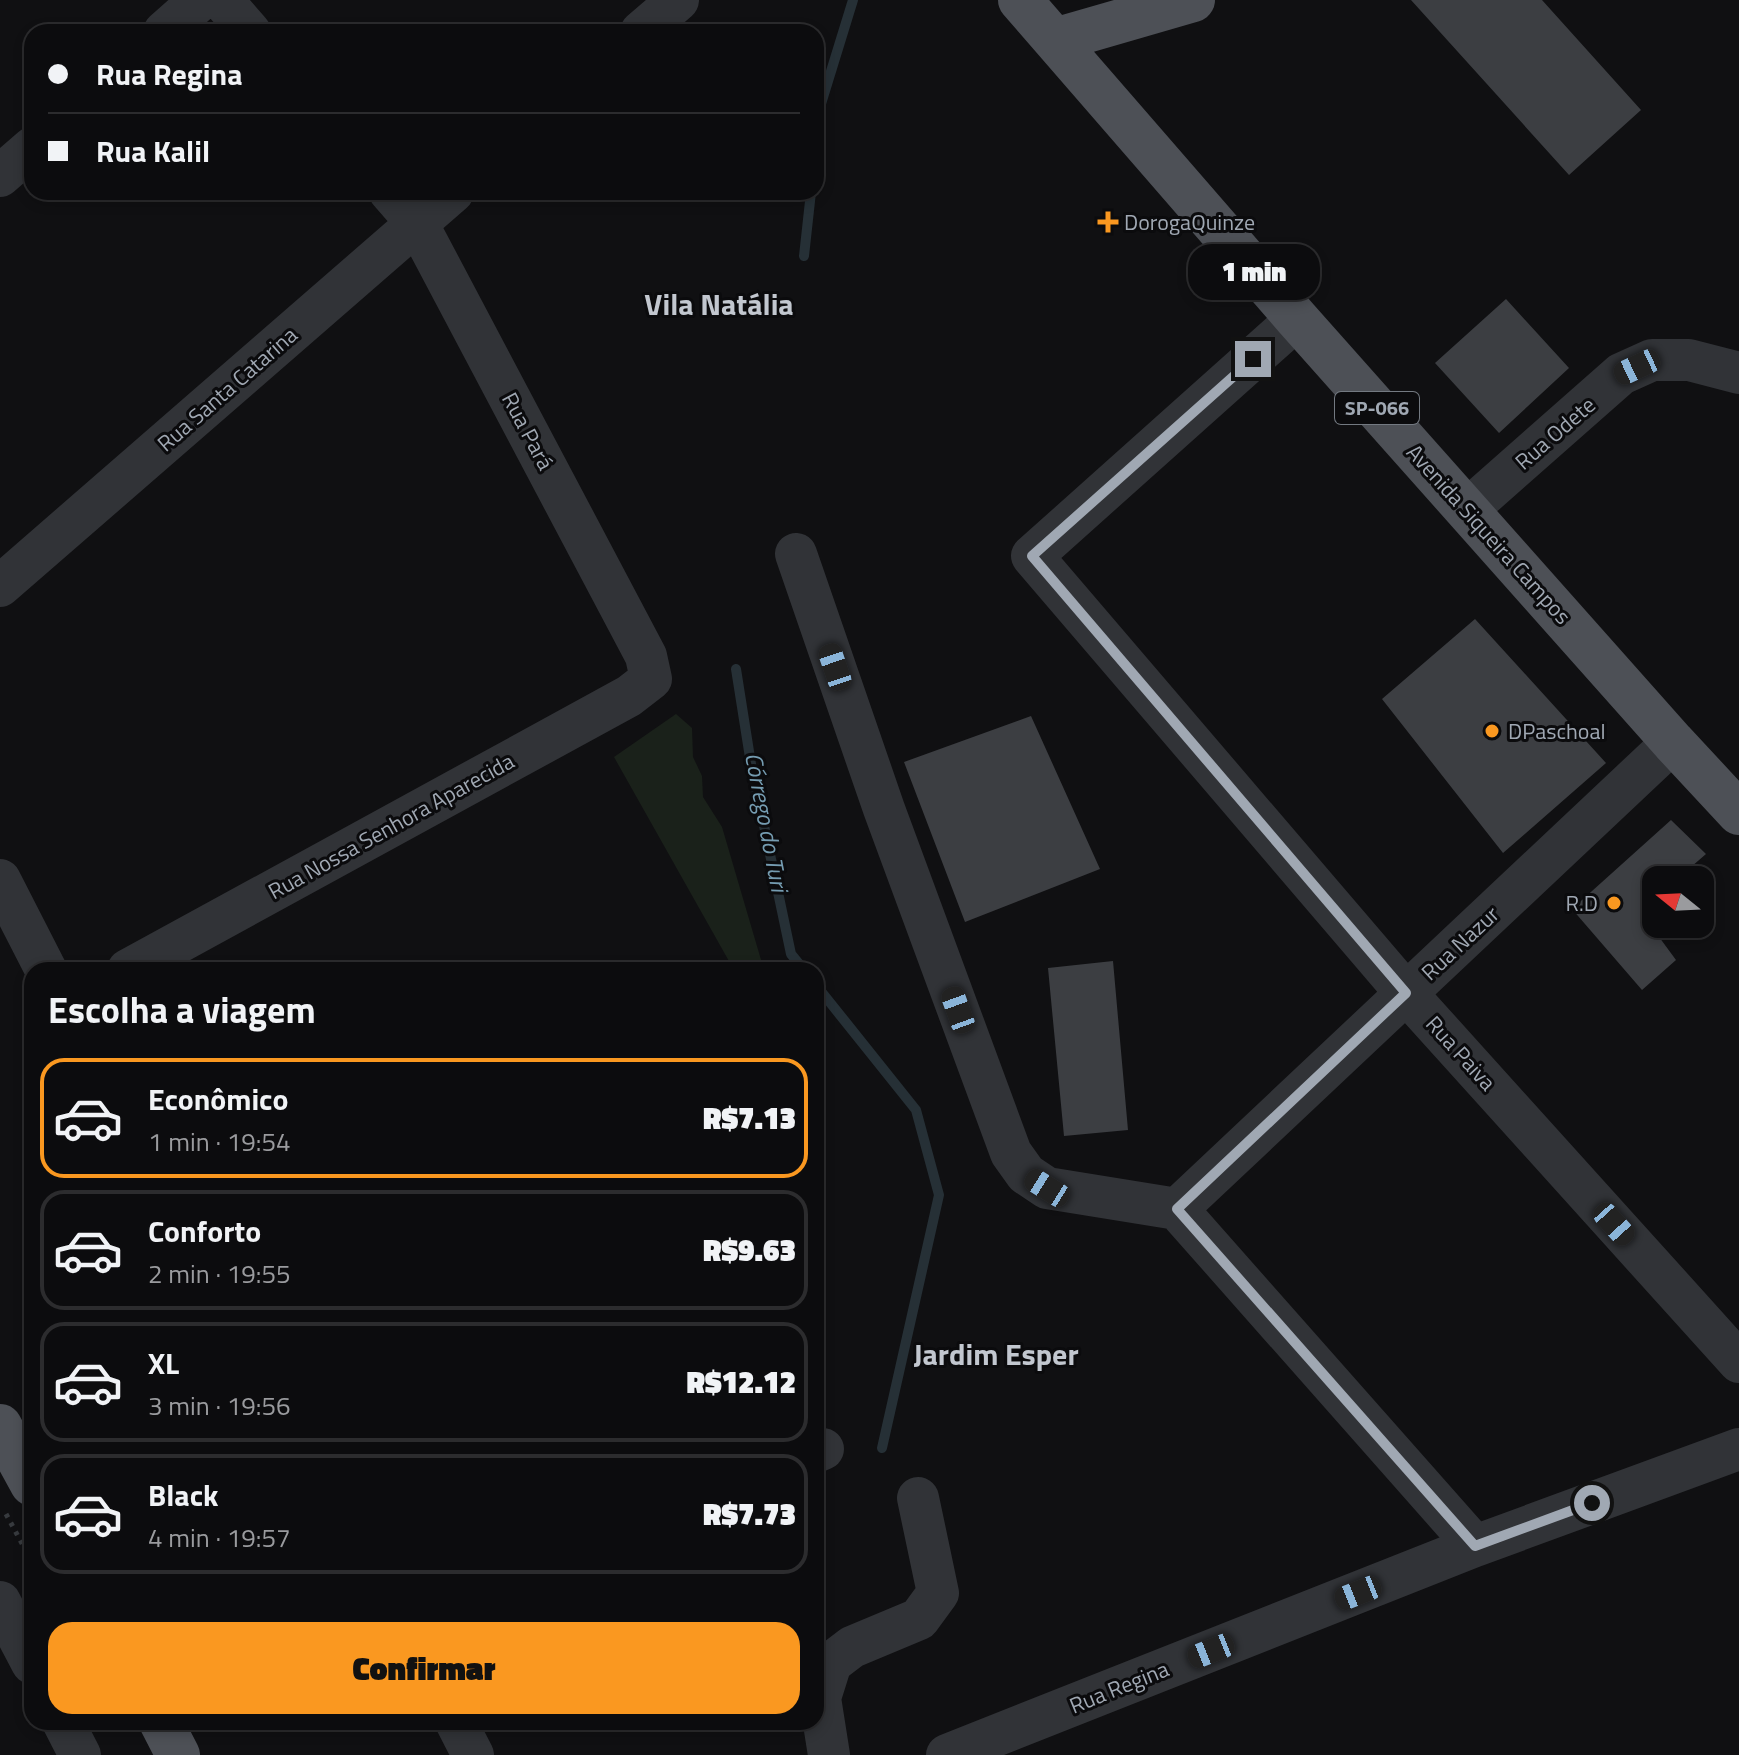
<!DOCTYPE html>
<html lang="pt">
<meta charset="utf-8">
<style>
:root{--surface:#0c0c0e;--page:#1a1a1c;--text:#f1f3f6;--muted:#9a9b9e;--line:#2c2c2e;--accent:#fa9820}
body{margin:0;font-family:"Titillium Web",sans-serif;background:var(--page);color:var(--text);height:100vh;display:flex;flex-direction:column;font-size:30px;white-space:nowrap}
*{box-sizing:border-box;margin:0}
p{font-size:26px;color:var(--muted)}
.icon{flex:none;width:44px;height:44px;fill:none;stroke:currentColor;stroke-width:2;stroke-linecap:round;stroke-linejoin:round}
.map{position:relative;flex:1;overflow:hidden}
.details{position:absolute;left:24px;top:962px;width:800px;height:768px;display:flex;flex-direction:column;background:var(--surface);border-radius:24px;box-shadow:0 4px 12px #0003,0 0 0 2px var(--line)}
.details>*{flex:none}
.banner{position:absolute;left:24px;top:24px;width:800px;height:176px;border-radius:24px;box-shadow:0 4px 12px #0003,0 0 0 2px var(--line);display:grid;align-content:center;height:176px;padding:0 24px;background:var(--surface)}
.needle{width:52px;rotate:288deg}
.tools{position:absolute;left:1642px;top:866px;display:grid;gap:16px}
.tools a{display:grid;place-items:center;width:72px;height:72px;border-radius:16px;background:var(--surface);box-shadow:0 4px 12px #0003,0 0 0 2px var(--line);font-size:40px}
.end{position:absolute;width:36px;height:36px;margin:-18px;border:10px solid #a0a8b3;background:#111;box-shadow:0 0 0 4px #111}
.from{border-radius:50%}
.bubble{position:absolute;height:56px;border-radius:24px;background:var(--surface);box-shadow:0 4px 12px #0003,0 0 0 2px var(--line);font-size:26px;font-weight:800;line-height:56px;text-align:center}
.car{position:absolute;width:24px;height:48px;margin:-24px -12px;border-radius:10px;box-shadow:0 0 6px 2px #0007;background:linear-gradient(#222 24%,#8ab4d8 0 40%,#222 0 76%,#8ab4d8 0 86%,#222 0)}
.banner b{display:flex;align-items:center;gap:28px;height:76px;font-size:30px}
.banner b+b{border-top:2px solid var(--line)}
.banner i{width:20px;height:20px;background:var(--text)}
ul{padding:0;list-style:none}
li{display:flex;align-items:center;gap:24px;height:120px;margin:0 16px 12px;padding:0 8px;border:4px solid var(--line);border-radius:24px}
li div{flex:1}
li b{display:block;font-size:30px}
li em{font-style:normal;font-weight:800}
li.on{border-color:var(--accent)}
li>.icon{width:72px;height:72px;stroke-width:1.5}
h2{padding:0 24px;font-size:36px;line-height:96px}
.cta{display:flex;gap:16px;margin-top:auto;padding:16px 24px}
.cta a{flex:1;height:92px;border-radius:24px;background:var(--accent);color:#111;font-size:32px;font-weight:800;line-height:92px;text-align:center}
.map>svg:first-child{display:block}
.green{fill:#1a211a}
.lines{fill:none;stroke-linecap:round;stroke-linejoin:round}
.stream{stroke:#263036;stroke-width:10}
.building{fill:#3c3e42}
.path{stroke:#373a3e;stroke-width:5;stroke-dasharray:4 6;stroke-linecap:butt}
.minor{stroke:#313337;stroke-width:42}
.major{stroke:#4d5056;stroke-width:44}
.route{stroke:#a0a8b3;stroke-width:10}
.poi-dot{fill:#fa9820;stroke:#0b0b0d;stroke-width:3}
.labels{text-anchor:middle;stroke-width:6;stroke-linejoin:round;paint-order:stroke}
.shield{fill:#0b0b0d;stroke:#737981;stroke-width:2}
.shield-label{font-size:20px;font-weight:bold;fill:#a0a8b3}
.poi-label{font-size:22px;fill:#a0a8b3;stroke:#0b0b0d;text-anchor:start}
.street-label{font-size:22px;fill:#a0a8b3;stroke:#0b0b0d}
.water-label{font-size:24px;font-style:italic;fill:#759cb1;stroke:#0b0b0d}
.district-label{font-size:30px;font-weight:bold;fill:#c2c7cf;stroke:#0b0b0d}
</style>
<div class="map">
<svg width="1739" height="1755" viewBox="0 0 1739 1755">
<rect width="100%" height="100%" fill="#101012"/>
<path class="green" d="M676 714 692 728 693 757 702 776 703 797 722 827 764 970H734L614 757Z"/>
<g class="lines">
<path class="stream" d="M816 145 820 107 853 0
M804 256 811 192
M736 669 751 764 791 954 804 970
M816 985 916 1110 939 1195 882 1448"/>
</g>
<path class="building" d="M1411 0H1542L1641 110 1569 175Z
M1506 299 1569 368 1499 433 1435 363Z
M1475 619 1606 763 1503 853 1382 699Z
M1031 716 1100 869 965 922 904 762Z
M1671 820 1706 854 1676 880H1656V897L1640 911 1676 960 1642 990 1572 909Z
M1113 961 1128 1130 1064 1136 1048 968Z"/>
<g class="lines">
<path class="path" d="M6 1514 32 1562"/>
<path class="minor" d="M222 0 250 32
M164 32 200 0
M641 32 678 0
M0 176 32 148
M1297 319 1032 556 1406 993 1739 1362
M1468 509 1621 374 1652 360H1689L1739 373
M796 554 884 809 1011 1153 1026 1174 1047 1188 1177 1209
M0 586 453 192
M0 880 46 970
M128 970 629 696 651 679 646 656 417 223 390 192
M1177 1209 1673 742
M1177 1209 1475 1546
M816 1452 823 1449
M0 1602 32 1663
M63 1722 80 1755
M456 1722 473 1755
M829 1755 820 1698 831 1663 852 1647 919 1619 938 1593 918 1498
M947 1755 1475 1546 1739 1449"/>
<path class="major" d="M1020 0 1297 319 1673 742 1739 813
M1055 40 1193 0
M0 1426 32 1484
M161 1722 178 1755"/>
</g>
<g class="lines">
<path class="route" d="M1253 359 1032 556 1406 993 1177 1209 1475 1546 1592 1503"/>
</g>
<g class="poi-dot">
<path d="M1104 210h8v8h8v8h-8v8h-8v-8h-8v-8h8z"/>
<circle cx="1492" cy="731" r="8"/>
<circle cx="1614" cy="903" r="8"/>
</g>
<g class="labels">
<rect class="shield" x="1335" y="392" width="84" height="32" rx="6"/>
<g class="shield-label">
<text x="1377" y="415">SP-066</text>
</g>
<g class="poi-label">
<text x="1124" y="230">DorogaQuinze</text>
<text x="1508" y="739">DPaschoal</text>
<text x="1598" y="911" text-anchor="end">R.D</text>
</g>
<g class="street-label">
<text transform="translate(227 389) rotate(-41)" y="8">Rua Santa Catarina</text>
<text transform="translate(528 431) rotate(62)" y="8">Rua Pará</text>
<text transform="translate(1555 433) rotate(-41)" y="8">Rua Odete</text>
<text transform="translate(1489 534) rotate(48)" y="8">Avenida Siqueira Campos</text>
<text transform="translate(391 826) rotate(-29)" y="8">Rua Nossa Senhora Aparecida</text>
<text transform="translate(1460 943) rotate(-43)" y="8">Rua Nazur</text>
<text transform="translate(1461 1053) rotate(48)" y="8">Rua Paiva</text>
<text transform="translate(1119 1687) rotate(-22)" y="8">Rua Regina</text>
</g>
<g class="water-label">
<text transform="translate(766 822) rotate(79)" y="8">Córrego do Turi</text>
</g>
<g class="district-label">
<text x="719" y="315">Vila Natália</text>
<text x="996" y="1365">Jardim Esper</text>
</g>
</g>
</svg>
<div class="tools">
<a><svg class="needle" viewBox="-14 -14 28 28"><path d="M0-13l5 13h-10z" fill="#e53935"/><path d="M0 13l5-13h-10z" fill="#9a9b9e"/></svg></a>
</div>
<i class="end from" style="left:1592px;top:1503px"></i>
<i class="end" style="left:1253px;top:359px"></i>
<div class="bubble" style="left:1188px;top:244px;width:132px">1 min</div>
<i class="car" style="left:1637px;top:367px;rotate:245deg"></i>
<i class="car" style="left:835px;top:667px;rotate:341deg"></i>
<i class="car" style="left:958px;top:1010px;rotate:340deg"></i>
<i class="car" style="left:1047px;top:1188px;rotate:302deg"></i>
<i class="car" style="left:1614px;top:1224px;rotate:138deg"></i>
<i class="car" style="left:1358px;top:1593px;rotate:248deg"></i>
<i class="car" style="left:1211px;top:1651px;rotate:248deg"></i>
<div class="banner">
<b><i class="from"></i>Rua Regina</b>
<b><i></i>Rua Kalil</b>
</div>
<section class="details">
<h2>Escolha a viagem</h2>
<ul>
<li class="on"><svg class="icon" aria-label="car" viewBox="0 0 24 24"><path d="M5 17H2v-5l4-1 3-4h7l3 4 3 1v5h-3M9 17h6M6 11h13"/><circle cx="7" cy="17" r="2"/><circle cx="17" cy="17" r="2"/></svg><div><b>Econômico</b><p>1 min · 19:54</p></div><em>R$7.13</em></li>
<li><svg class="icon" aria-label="car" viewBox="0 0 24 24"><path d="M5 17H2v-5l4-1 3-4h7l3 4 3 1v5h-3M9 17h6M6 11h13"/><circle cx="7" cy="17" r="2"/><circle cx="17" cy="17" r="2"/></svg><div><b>Conforto</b><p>2 min · 19:55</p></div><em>R$9.63</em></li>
<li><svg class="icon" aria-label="car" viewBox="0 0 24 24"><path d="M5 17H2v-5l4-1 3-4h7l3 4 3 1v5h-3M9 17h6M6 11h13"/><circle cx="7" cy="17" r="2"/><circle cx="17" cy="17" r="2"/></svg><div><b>XL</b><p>3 min · 19:56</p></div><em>R$12.12</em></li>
<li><svg class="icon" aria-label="car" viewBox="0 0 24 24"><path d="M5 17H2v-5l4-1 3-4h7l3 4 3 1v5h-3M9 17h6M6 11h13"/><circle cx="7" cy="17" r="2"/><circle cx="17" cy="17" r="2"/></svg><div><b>Black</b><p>4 min · 19:57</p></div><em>R$7.73</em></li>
</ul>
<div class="cta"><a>Confirmar</a></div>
</section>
</div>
